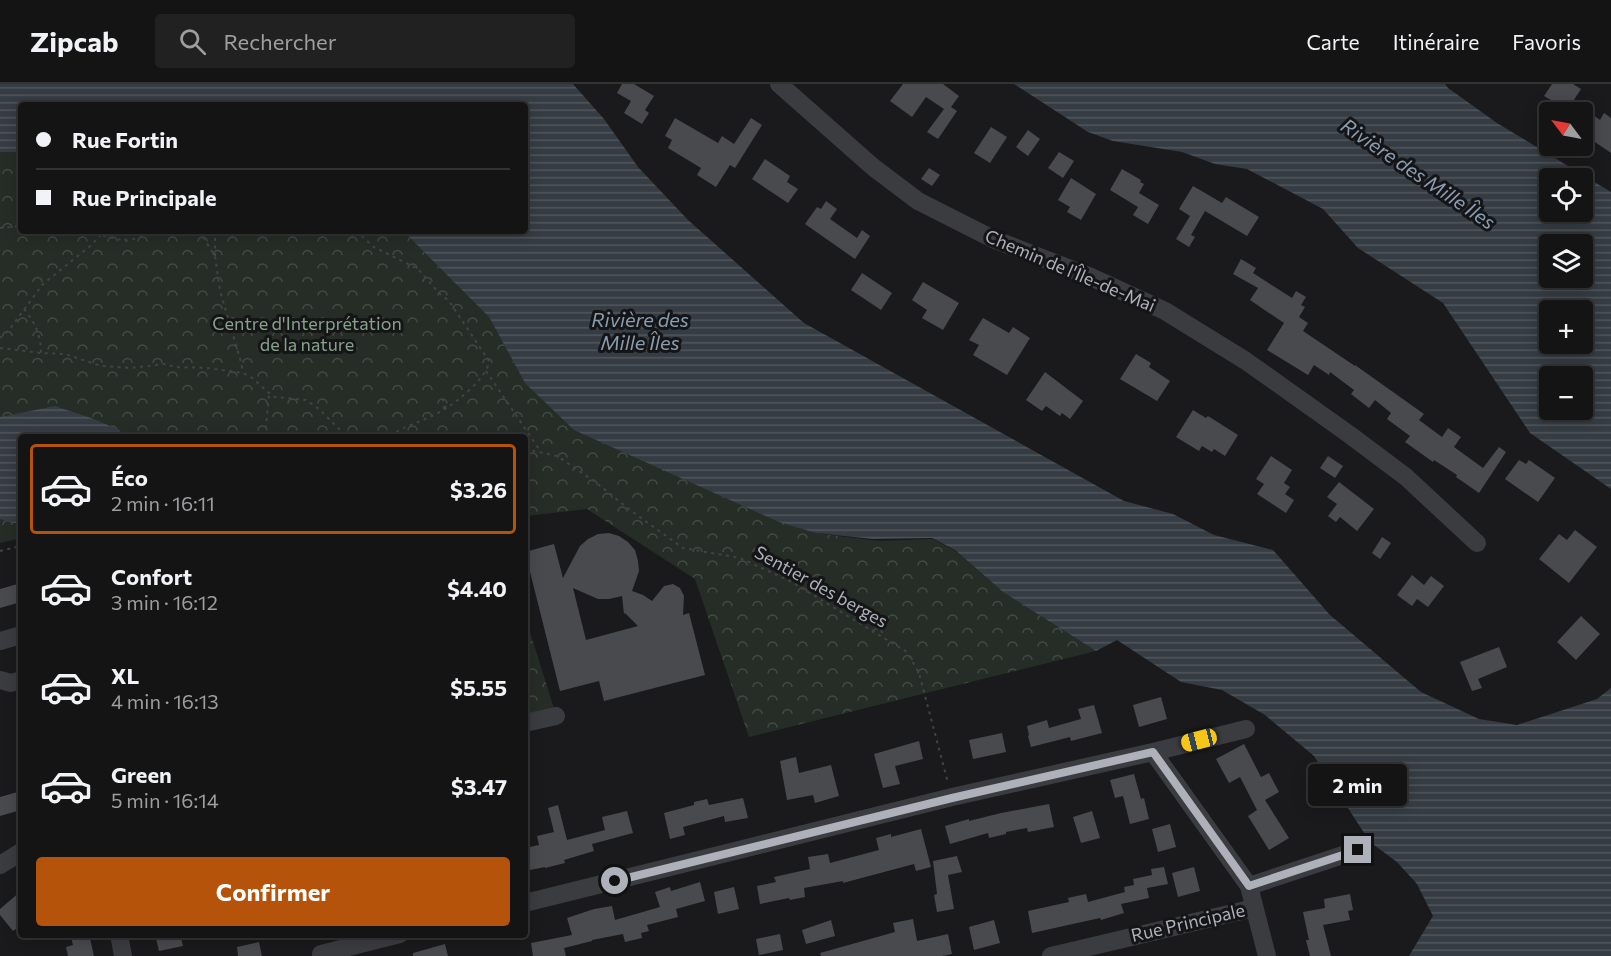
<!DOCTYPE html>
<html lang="fr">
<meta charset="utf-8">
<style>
:root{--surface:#141415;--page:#212122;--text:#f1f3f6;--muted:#9d9ea0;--line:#333334;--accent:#b45309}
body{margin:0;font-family:Commissioner,sans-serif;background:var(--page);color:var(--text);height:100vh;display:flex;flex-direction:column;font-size:22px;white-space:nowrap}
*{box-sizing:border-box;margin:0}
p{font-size:20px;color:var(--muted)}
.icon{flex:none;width:33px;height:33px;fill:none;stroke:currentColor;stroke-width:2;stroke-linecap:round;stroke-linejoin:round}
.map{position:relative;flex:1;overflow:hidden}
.side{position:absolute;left:18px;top:350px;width:510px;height:504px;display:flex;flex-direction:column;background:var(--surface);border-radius:6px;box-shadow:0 3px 15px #0003,0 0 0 2px var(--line)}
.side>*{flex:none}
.top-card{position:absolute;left:18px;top:18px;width:510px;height:132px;border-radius:6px;box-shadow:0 3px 15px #0003,0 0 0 2px var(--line);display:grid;align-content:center;height:132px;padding:0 18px;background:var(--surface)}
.needle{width:39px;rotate:302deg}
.tools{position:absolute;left:1539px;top:18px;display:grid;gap:12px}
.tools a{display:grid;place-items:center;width:54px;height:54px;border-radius:6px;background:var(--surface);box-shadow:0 3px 15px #0003,0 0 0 2px var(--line);font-size:30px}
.end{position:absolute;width:27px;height:27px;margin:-14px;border:8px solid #aeb1ba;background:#111;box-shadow:0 0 0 3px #111}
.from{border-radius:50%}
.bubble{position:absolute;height:42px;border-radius:6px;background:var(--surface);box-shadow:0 3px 15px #0003,0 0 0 2px var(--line);font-size:20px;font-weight:700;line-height:42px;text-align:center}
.car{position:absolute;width:18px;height:36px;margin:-18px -9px;border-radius:8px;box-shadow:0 0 4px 2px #0007;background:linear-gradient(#f5c518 24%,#345 0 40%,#f5c518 0 76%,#345 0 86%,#f5c518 0)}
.top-card b{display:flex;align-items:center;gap:21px;height:57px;font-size:22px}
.top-card b+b{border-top:2px solid var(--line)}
.top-card i{width:15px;height:15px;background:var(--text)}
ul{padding:10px 0 0;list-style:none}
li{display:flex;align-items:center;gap:18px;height:90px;margin:0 12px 9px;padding:0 6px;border:3px solid transparent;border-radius:6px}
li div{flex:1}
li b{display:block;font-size:22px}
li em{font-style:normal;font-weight:700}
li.on{border-color:var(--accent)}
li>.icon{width:54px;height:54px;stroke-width:1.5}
.action{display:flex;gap:12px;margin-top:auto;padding:12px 18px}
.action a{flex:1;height:69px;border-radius:6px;background:var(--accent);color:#fff;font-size:24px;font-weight:700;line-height:69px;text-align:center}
header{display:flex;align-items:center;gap:36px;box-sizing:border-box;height:84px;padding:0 30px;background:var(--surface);border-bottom:2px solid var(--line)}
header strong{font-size:28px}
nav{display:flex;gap:33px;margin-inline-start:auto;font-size:21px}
.search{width:420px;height:54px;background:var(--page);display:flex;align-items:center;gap:15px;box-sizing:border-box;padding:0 21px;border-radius:6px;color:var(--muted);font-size:22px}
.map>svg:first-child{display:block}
.park{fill:url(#park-crowns)}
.water{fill:url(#water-rules);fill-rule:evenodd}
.building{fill:#494a4e;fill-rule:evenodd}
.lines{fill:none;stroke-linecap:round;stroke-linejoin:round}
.path{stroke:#414347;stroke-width:2;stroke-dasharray:3 4.5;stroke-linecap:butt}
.minor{stroke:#3b3c40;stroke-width:18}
.route{stroke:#aeb1ba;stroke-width:8}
.labels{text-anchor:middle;stroke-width:6;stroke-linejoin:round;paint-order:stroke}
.street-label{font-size:18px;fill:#aeb1ba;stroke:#151517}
.park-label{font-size:18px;fill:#87a28a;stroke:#151517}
.water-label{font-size:20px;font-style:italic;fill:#899cb0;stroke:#151517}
</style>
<header>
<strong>Zipcab</strong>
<div class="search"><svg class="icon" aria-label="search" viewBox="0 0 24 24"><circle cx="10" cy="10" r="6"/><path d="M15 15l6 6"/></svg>Rechercher</div>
<nav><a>Carte</a><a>Itinéraire</a><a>Favoris</a></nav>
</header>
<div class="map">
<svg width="1611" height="872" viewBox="0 0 1611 872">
<defs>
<pattern id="park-crowns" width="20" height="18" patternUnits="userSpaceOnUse" patternTransform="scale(1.5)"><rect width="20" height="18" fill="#262d27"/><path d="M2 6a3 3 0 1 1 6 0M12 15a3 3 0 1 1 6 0" fill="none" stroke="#434944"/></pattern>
<pattern id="water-rules" width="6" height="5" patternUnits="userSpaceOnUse" patternTransform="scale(1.5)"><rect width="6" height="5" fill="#353c43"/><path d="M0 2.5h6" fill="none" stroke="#50565c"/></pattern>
</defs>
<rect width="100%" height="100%" fill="#1a1a1c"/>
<path class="park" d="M0 68H21V147H403L489 233 525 299 647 378 781 437 822 450 879 457 932 455 954 466 1003 508 1096 567 749 653 695 495 587 425 525 432V352H21V454L0 459Z
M525 532 556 631 525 638Z"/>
<path class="water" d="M0 0H573L604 35 638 83 688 136 804 239 1124 417 1173 430 1214 451 1273 466 1330 531 1421 608 1479 635 1517 641 1597 615 1611 604V872H1409L1433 832 1417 800 1397 778 1370 758 1314 672 1265 631 1222 606 1181 598 1117 556 1096 567 1003 508 955 466 932 454 873 455 816 449 779 438 574 346 525 299 489 233 403 147H525V21H21V68H0Z
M1014 0H1445L1448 4 1497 39 1611 108V405L1530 349 1443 219 1358 164 1323 125 1247 85 1215 80 1182 68 1113 57 1088 48ZM1550 94H1582V128H1550ZM1550 160H1582V194H1550ZM1550 226H1582V260H1550ZM1550 292H1582V326H1550Z
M55 322 91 334 120 346 121 352H21V439H14L0 435V333Z"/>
<path class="building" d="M622 0H634L654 12 645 26 649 29 642 40 624 29 631 17 617 9Z
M903 0H943L959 12 951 23 957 27 938 55 927 48 944 25 926 13 912 33 890 17Z
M1552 0H1573L1581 5 1566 28H1549L1556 19 1544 12Z
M1604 29 1611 34V69L1582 49V46L1593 31 1600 36Z
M675 34 718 59 722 52 734 60 751 34 762 41 735 84 730 81 716 103 697 91 701 84 668 64 672 56 665 52Z
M991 43 1007 53 990 79 974 69Z
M1028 46 1040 55 1028 72 1016 63Z
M1059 68 1074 77 1063 94 1048 84Z
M765 75 790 92 787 98 798 105 788 119 752 95Z
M929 84 940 91 932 102 921 95Z
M1122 85 1141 96 1140 98 1144 100 1139 109 1159 121 1148 140 1133 131 1138 123 1110 106Z
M1071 94 1096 110 1081 136 1067 128 1070 123 1058 116Z
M1193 102 1222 119 1226 113 1259 133 1247 152 1205 127 1191 151 1195 153 1189 163 1176 155 1190 132 1179 125Z
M826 117 837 125 830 135 857 154 862 146 870 152 855 175 805 140 817 123 821 125Z
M1241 175 1256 184 1253 189 1292 214 1296 207 1306 213 1301 221 1305 223 1299 233 1308 239 1303 247 1355 282V281L1424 330 1419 336 1442 353 1448 344 1461 353 1454 363 1483 384 1499 363 1506 368 1479 409 1456 393 1457 391 1434 376 1433 378 1405 358 1410 352 1387 335 1391 329 1375 316 1369 324 1351 310 1354 306 1330 288 1329 291 1314 281 1308 291 1267 266 1284 239 1250 216 1258 204 1233 190Z
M862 189 892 209 881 226 851 206Z
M923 198 959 219 943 246 922 234 927 226 912 216Z
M983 234 1009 249 1013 243 1030 254 1007 291 973 271 979 261 969 256Z
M1136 270 1151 279 1149 283 1170 297 1157 317 1120 295Z
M1045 288 1083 317 1070 335 1062 329 1060 332 1046 322 1042 327 1026 316Z
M1193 326 1206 334 1208 332 1238 351 1225 372 1214 365 1212 368 1202 362 1199 367 1176 353Z
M1271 372 1292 386 1284 399 1290 403 1285 410 1294 416 1286 429 1257 410 1264 400 1256 395Z
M1328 372 1343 382 1335 394 1320 384Z
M1519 376 1526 380 1529 376 1555 394 1538 418 1505 395Z
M1339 398 1374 425 1357 447 1340 433 1336 438 1328 432 1337 420 1327 413Z
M1575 446 1597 463 1569 499 1539 475 1559 450 1567 456Z
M609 449 619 452 628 458 635 466 638 477 639 487 632 507 643 511 652 517 664 502 673 500 680 504 684 512 683 531 689 529 705 591 604 617 599 597 560 607 525 468 554 460 563 494 580 462 588 455 598 450ZM573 504 598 515H609L622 512 624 530 625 529 638 542 586 556Z
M1382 453 1391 459 1380 475 1372 469Z
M1412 491 1424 501 1431 492 1444 502 1428 523 1417 515 1412 522 1397 511Z
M21 499V518L0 524V505Z
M1581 532 1600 550 1576 576 1557 558Z
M1499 563 1507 583 1478 595 1482 604 1472 607 1460 578Z
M1161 613 1167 635 1139 643 1133 621Z
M1094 621 1102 649 1071 657 1070 653 1031 663 1028 652 1029 651 1027 642 1047 636 1049 644 1081 635 1078 625Z
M1002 649 1006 668 973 675 969 656Z
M919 657 923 675 895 682 900 700 883 704 874 670Z
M1244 660 1261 693 1269 689 1279 708 1265 716 1289 754 1269 766 1248 732 1257 726 1240 693 1229 699 1216 675Z
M796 673 799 689 831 681 839 712 815 719 813 711 787 716 780 677Z
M1134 690 1141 715 1144 714 1149 735 1130 740 1123 712 1115 714 1110 696Z
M21 707V726L0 732V713Z
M743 714 748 734 725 738 724 732 683 743 685 751 670 755 664 729 694 721V718L707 715 709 721Z
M1049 720 1054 743 1028 748 1027 744 1006 748V750L989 754 988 749 950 760 945 742 969 735V737L1001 729Z
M558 721 567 756 605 746 602 733 627 727 633 749 592 760 594 767 564 776 565 779 545 784V783L525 787V764L539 761 537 752 554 748 548 724Z
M1092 727 1100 754 1081 759 1073 733Z
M1170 740 1176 763 1158 768 1152 745Z
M921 745 931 783 916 787 914 780 843 799V797L804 804 805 813 790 816 789 814 760 820 757 802 776 798 774 793 810 785 808 773 828 770 830 779 879 766 876 754 891 750V753Z
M957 772 962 788 948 791 954 825 937 828 934 811 937 810 933 777Z
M1164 783 1168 800 1147 804 1149 814 1121 820 1124 829 1101 836 1100 834 1032 849 1028 827 1069 818 1068 814 1086 810 1088 818 1125 808 1124 803 1134 801 1133 795 1152 791 1151 785Z
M1194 783 1200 807 1178 813 1172 789Z
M700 798 705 817 676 825 678 833 647 841 649 847 641 849 642 854 625 858 623 850 592 856V857L564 864 566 872H533L531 859 572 851 567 834 594 825 612 822 615 836 660 823 655 808 670 803 671 807Z
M734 803 739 825 718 830 714 808Z
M21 807V841L13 847 0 831V825Z
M1350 810 1353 826 1348 827 1350 836 1323 841 1331 872H1310L1306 856H1309L1303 828 1325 824 1324 815Z
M913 835 917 857 948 850 952 870 942 872H821L820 869 895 848 893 839Z
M831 836 835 852 806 860 802 846Z
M994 836 1000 859 974 866 969 843Z
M70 850H89L94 872H68L66 863 73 861Z
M155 850H180L183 862 159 867Z
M780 850 783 866 759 871 756 855Z
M259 858 262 872H238L237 863Z
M445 860 448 872H413V869Z"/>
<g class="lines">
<path class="path" d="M0 144 21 142
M57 147H75
M81 147 126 157 164 147
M123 147 126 157
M199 147 215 172 220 207 241 278 243 289
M356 147 374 163 418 185 439 209 449 217 489 277C488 293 458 317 445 325 427 336 406 341 389 352
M215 172V150L216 147
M24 225C35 238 41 252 41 269
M0 254 9 246 43 200 89 163 100 152
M0 264 41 269 65 270 101 282 131 284 165 280 175 283 207 284 243 289 251 293 270 310 275 313 306 316 319 325 346 352
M486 287 541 368
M444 325 443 316 446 325
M265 352 269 311
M525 365 557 372 594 397 630 426 683 464 740 474 790 497 907 568 919 589 948 699
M0 467 21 462"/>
<path class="minor" d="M779 0 873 83 918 117 993 155 1091 193 1165 227 1246 277 1350 351 1406 393 1477 459
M0 557 21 551
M0 596 11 599 21 596
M525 639 556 632
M1153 668 1249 802 1267 872
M0 781 21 768
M1249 802 1358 766
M525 819 952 713 1153 668 1246 645
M119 850 123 872
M321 872V870L400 850
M1051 872 1254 824"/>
</g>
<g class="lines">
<path class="route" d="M615 797 952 714 1153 668 1249 802 1358 766"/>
</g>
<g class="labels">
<g class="street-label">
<text transform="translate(1070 187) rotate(23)" y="6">Chemin de l'Île-de-Mai</text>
<text transform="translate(821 503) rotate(29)" y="6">Sentier des berges</text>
<text transform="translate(1188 839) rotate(-13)" y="6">Rue Principale</text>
</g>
<g class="park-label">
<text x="307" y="246">Centre d'Interprétation<tspan x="307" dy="21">de la nature</tspan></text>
</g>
<g class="water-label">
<text transform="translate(1418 90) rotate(34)" y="7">Rivière des Mille Îles</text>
<text x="640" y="243">Rivière des<tspan x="640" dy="23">Mille Îles</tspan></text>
</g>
</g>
</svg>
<div class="tools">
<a><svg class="needle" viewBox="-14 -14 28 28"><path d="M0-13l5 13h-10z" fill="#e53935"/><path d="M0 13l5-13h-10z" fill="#9d9ea0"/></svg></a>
<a><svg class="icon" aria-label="locate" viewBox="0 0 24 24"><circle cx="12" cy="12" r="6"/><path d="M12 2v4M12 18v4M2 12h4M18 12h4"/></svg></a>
<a><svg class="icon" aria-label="layers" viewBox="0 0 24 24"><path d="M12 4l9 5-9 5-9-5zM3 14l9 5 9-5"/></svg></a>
<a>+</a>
<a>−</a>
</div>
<i class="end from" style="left:615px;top:797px"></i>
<i class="end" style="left:1358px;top:766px"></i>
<div class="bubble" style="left:1308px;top:680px;width:99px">2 min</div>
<i class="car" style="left:1199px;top:656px;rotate:256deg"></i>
<div class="top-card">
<b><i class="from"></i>Rue Fortin</b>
<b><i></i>Rue Principale</b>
</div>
<section class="side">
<ul>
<li class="on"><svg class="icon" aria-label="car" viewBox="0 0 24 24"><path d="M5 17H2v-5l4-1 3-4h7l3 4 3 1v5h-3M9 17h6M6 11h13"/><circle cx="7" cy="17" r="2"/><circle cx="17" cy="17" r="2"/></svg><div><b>Éco</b><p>2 min · 16:11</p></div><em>$3.26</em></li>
<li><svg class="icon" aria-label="car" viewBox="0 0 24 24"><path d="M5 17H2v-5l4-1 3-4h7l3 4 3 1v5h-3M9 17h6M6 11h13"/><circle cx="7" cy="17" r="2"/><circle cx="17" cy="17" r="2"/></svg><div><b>Confort</b><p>3 min · 16:12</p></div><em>$4.40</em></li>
<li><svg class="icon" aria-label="car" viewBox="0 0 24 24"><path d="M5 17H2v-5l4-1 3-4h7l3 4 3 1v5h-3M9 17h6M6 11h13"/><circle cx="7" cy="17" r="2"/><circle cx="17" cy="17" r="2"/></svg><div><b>XL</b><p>4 min · 16:13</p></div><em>$5.55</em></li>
<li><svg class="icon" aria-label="car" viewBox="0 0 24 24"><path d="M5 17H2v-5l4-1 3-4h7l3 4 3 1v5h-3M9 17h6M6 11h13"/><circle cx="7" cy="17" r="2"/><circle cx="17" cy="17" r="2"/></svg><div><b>Green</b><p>5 min · 16:14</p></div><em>$3.47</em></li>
</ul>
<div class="action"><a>Confirmer</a></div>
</section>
</div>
